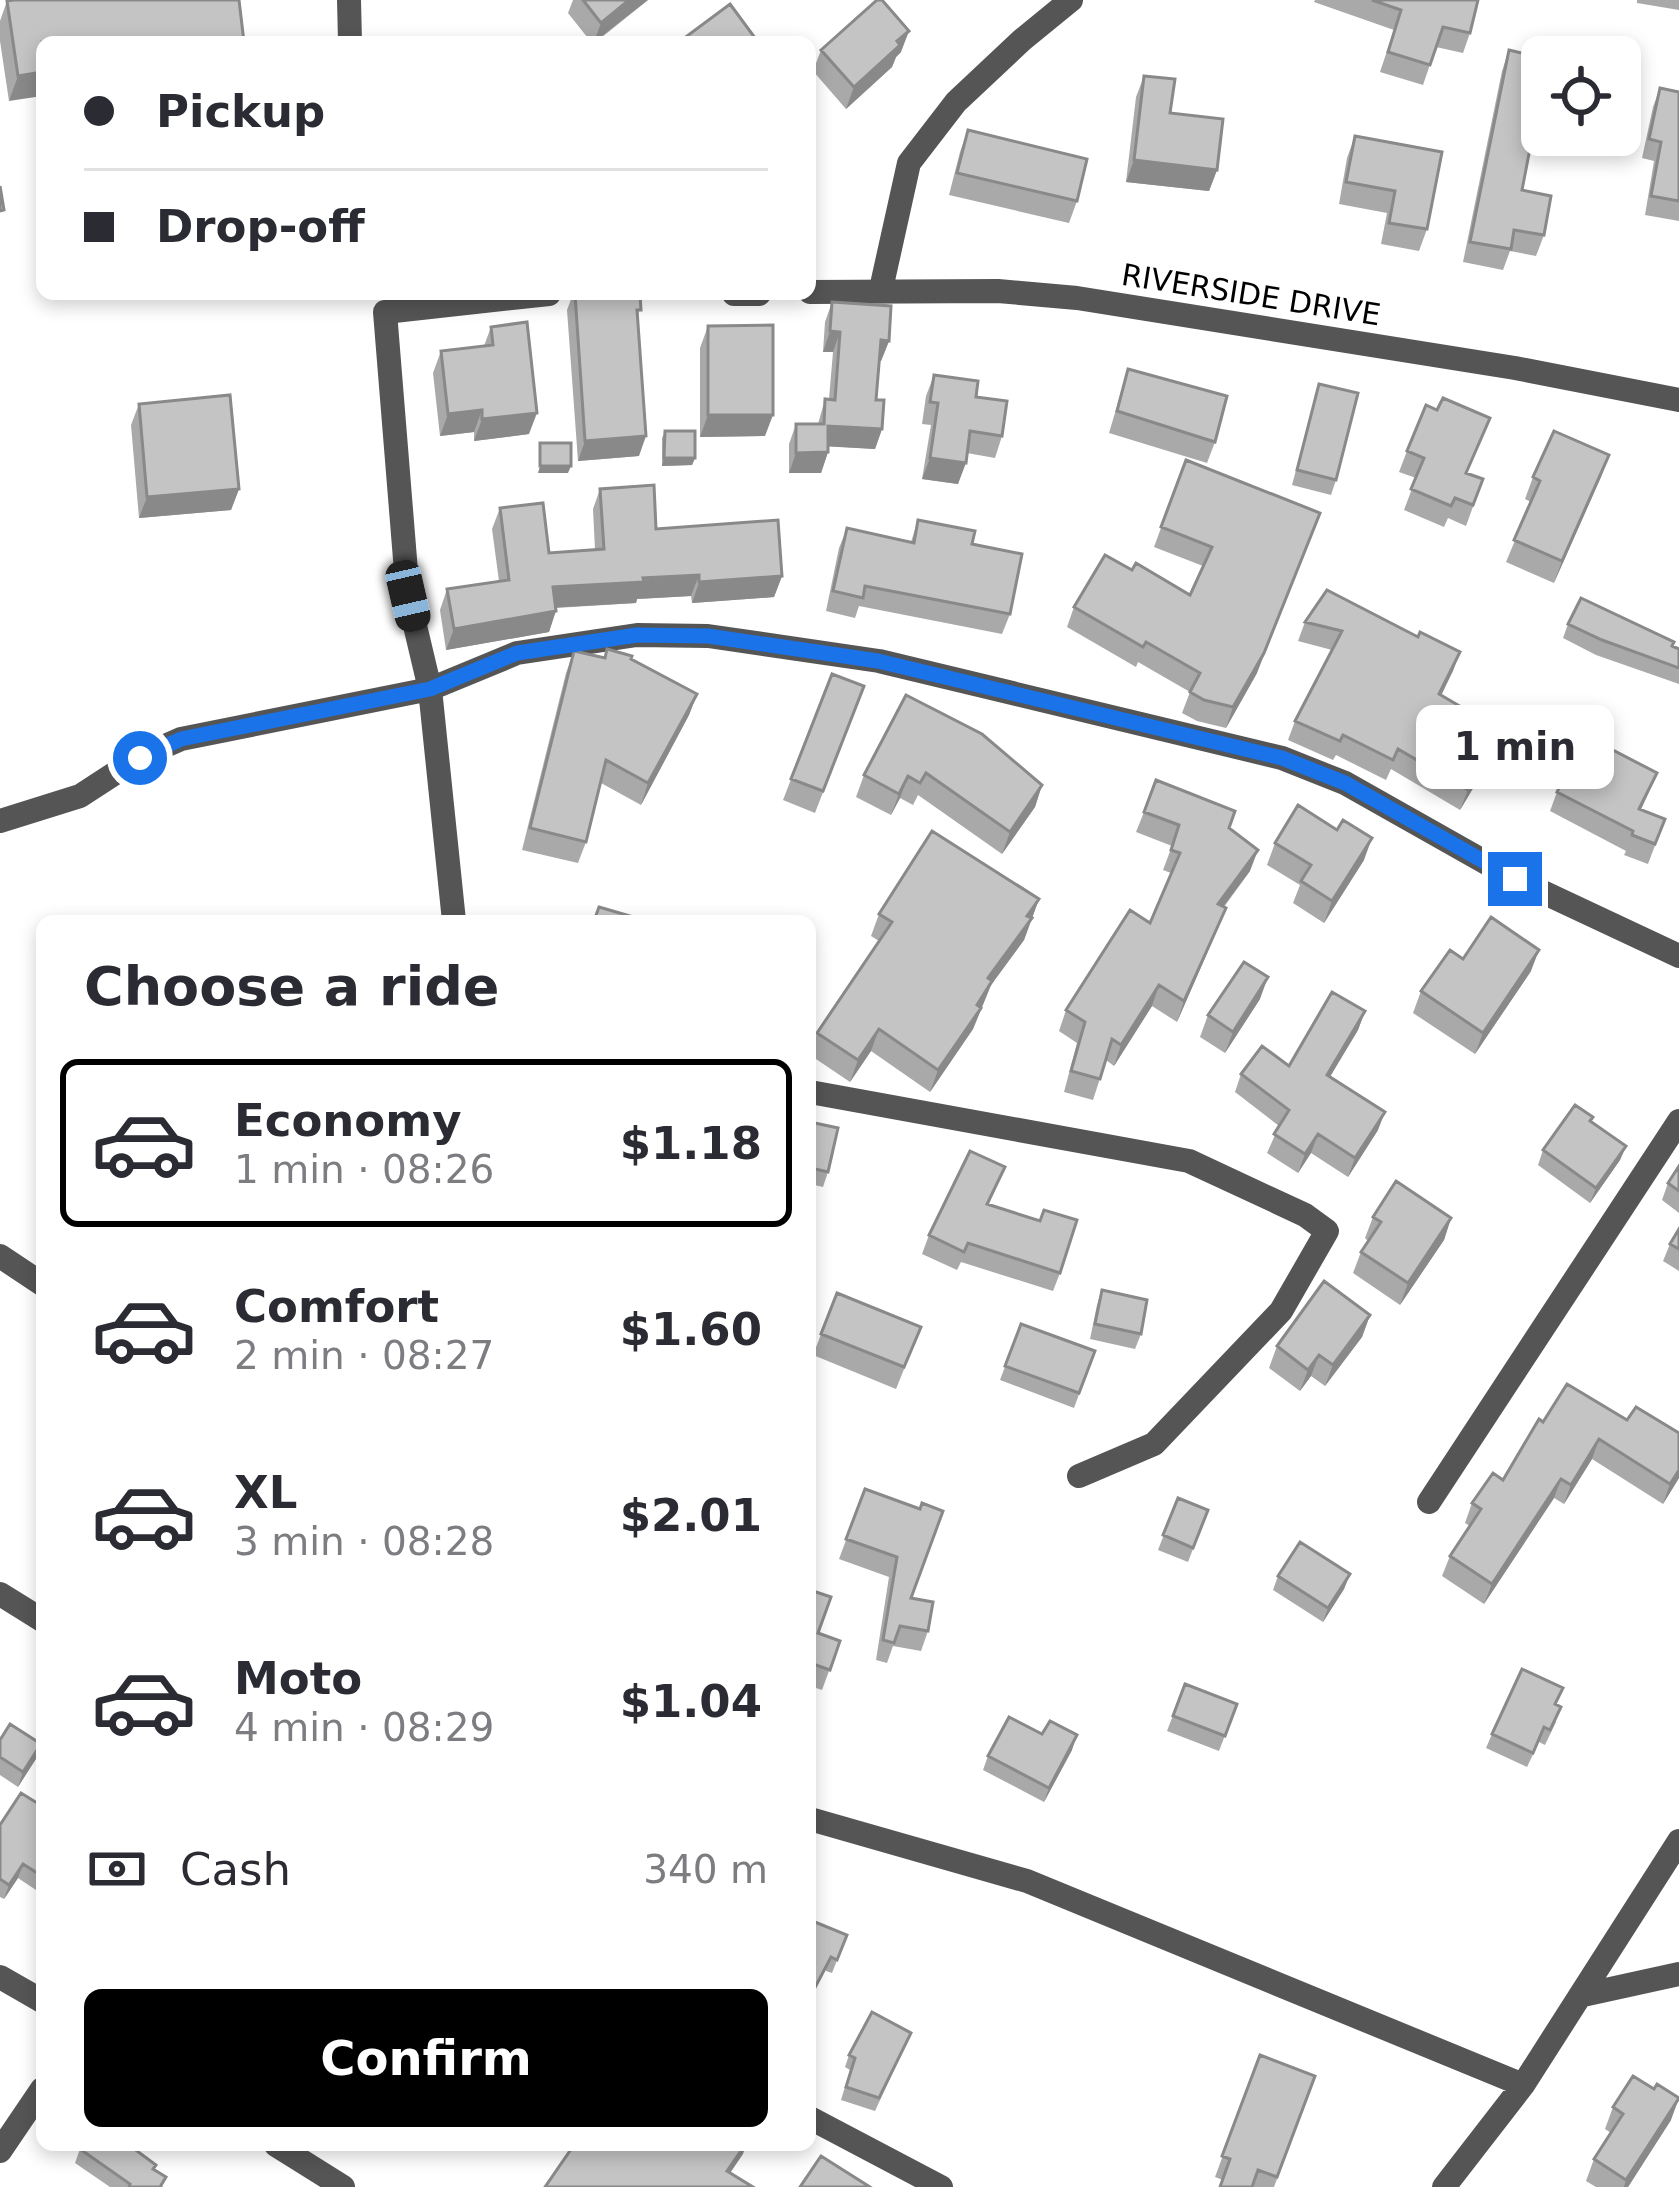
<!DOCTYPE html>
<meta charset="utf-8">
<style>
:root{--surface:#fff;--page:#f7f7f7;--text:#2b2b33;--muted:#7c7c81;--line:#e1e1e2;--accent:#000}
body{margin:0;font-family:"DejaVu Sans",sans-serif;background:var(--page);color:var(--text);height:100vh;display:flex;flex-direction:column;font-size:45px;white-space:nowrap}
*{box-sizing:border-box;margin:0}
p{font-size:39px;color:var(--muted)}
.icon{flex:none;width:66px;height:66px;fill:none;stroke:currentColor;stroke-width:2;stroke-linecap:round;stroke-linejoin:round}
.map{position:relative;flex:1;overflow:hidden}
.details{position:absolute;left:36px;top:915px;width:780px;height:1236px;display:flex;flex-direction:column;background:var(--surface);border-radius:18px;box-shadow:0 6px 18px #0003}
.details>*{flex:none}
.top-card{position:absolute;left:36px;top:36px;width:780px;height:264px;border-radius:18px;box-shadow:0 6px 18px #0003;display:grid;align-content:center;height:264px;padding:0 48px;background:var(--surface)}
.buttons{position:absolute;left:1521px;top:36px;display:grid;gap:24px}
.buttons a{display:grid;place-items:center;width:120px;height:120px;border-radius:18px;background:var(--surface);box-shadow:0 6px 18px #0003;font-size:60px}
.end{position:absolute;width:54px;height:54px;margin:-27px;border:15px solid #1a73e8;background:#fff;box-shadow:0 0 0 6px #fff}
.from{border-radius:50%}
.bubble{position:absolute;height:84px;border-radius:18px;background:var(--surface);box-shadow:0 6px 18px #0003;font-size:39px;font-weight:700;line-height:84px;text-align:center}
.car{position:absolute;width:36px;height:72px;margin:-36px -18px;border-radius:15px;box-shadow:0 0 9px 3px #0007;background:linear-gradient(#222 24%,#8ab4d8 0 40%,#222 0 76%,#8ab4d8 0 86%,#222 0)}
.top-card b{display:flex;align-items:center;gap:42px;height:114px;font-size:45px}
.top-card b+b{border-top:3px solid var(--line)}
.top-card i{width:30px;height:30px;background:var(--text)}
ul{padding:0;list-style:none}
li{display:flex;align-items:center;gap:36px;height:168px;margin:0 24px 18px;padding:0 24px;border:6px solid transparent;border-radius:18px}
li div{flex:1}
li b{display:block;font-size:45px}
li em{font-style:normal;font-weight:700}
li.active{border-color:var(--accent)}
li>.icon{width:108px;height:108px;stroke-width:1.5}
h2{padding:0 48px;font-size:54px;line-height:144px}
.pay{display:flex;align-items:center;gap:30px;height:132px;padding:0 48px;font-size:45px}
.pay p{margin-inline-start:auto}
.button{display:flex;gap:24px;margin-top:auto;padding:24px 48px}
.button a{flex:1;height:138px;border-radius:18px;background:var(--accent);color:#fff;font-size:48px;font-weight:700;line-height:138px;text-align:center}
.map>svg:first-child{display:block}
.lines{fill:none;stroke-linecap:round;stroke-linejoin:round}
.minor{stroke:#555;stroke-width:24}
.wall{fill:#a9a9a9}
.shaded-wall{fill:#898989}
.building{fill:#c4c4c4;stroke:#898989;stroke-width:3}
.route{stroke:#1a73e8;stroke-width:15}
.labels{text-anchor:middle;stroke-width:12;stroke-linejoin:round;paint-order:stroke}
.street-label{font-size:30px;fill:#000;stroke:#fff}
</style>
<div class="map">
<svg width="1679" height="2187" viewBox="0 0 1679 2187">
<rect width="100%" height="100%" fill="#fff"/>
<g class="lines">
<path class="minor" d="M349 0 350 42
M881 289 909 163 956 102 1022 40 1071 0
M810 292 998 291 1077 298 1515 368 1679 400
M734 294H759
M0 821 80 796 140 757 181 739 430 689 517 653 637 635 708 636 879 661 1282 758 1345 783 1515 879 1679 956
M454 921 430 689 408 596 385 312 549 294
M810 1092 1189 1161 1305 1215 1327 1231 1281 1311 1154 1444 1079 1476
M0 1256 42 1284
M1429 1502 1679 1121
M0 1594 42 1620
M810 1819 1027 1881 1523 2085
M0 1977 42 2001
M1583 1995 1679 1974
M810 2118 941 2187
M276 2145 343 2187
M0 2151 42 2089
M1444 2187 1523 2085 1679 1841"/>
</g>
<path class="wall" d="M573 0H648L596 42H591L568 13Z
M1315 0H1478L1470 33 1463 53 1436 47 1423 85 1380 72 1394 30 1314 2Z
M1637 0H1679V10L1637 3Z
M7 1 42 42 9 101 0 41V21Z
M821 50 901 52 896 57 892 67 846 109 813 71Z
M1509 50 1534 101 1522 190 1544 235 1536 256 1510 251 1503 270 1463 262 1502 71Z
M1144 76 1170 113 1217 170 1209 191 1126 182 1136 97Z
M1660 88 1679 92V221L1645 215 1654 161 1642 158 1653 107Z
M968 130 1077 201 1069 223 949 195 960 152Z
M1355 136 1427 229 1419 251 1381 244 1387 213 1339 204 1347 158Z
M573 294H640L638 317 639 456 578 461 567 310Z
M832 302 889 341 881 361H879L876 400 882 429 875 449 828 446V452L821 473H789V444L796 424H818L825 399H829L833 352H823L825 322Z
M708 326 765 436 700 437V348Z
M491 327 529 434 474 441V432L440 436 433 373 441 351 484 346Z
M1128 369 1215 442 1207 463 1109 433Z
M934 375 976 397 1002 436 995 458 967 453 958 484 922 479 931 425 922 424 926 396Z
M1319 384 1336 480 1331 495 1292 485Z
M139 404 239 489 231 510 139 518 131 425Z
M1437 410 1490 418 1467 473 1483 479 1466 526 1448 518 1444 527 1404 510 1416 478 1399 472 1407 451Z
M665 431 695 458 692 465 662 466V438Z
M1609 455 1554 583 1506 562 1531 502 1525 499 1533 477Z
M1186 460 1257 673 1226 728 1197 721 1182 713 1190 692 1138 662 1136 667 1067 627 1074 607 1132 570 1190 595 1203 566 1154 547Z
M600 489 656 529 782 576 774 597 692 603 691 596 637 599 636 603 556 608 549 632 446 650 440 610 447 589 499 581 492 529 500 508 549 553 595 550 593 509Z
M918 520 972 544 1010 614 1002 634 859 606 855 618 826 611 839 548 847 528 911 542Z
M1305 622 1418 637 1460 652 1441 696 1485 745 1478 756V780L1460 810 1391 769 1386 780 1336 755 1333 760 1288 740 1295 721 1332 650 1298 641Z
M1568 624 1672 646 1679 649V684L1596 655 1563 638Z
M607 649 631 659 697 694 689 715 641 805 601 783 586 842 578 863 522 850 566 673 574 651 604 658Z
M832 674 864 686 815 813 783 800Z
M906 695 1042 785 1035 807 1002 854 918 795 913 805 900 798 891 815 856 797 864 775Z
M1657 773 1641 810 1665 819 1648 864 1624 855 1626 851 1550 811 1557 792Z
M1144 812 1229 828 1250 871 1224 907 1226 908 1218 928 1177 1022 1152 1006 1114 1066 1106 1060 1093 1100 1064 1092 1077 1043 1059 1031 1066 1010 1150 923 1171 873 1163 870 1172 846 1136 832Z
M1275 843 1364 860 1324 923 1293 903 1300 885 1267 865Z
M1039 899 1024 940 991 985 973 1029 930 1092 871 1051 850 1082 810 1055 817 1033 879 941 871 936 879 914Z
M1531 971 1475 1054 1413 1013 1421 991Z
M1260 999 1225 1053 1200 1037 1208 1015Z
M1365 1011 1358 1030 1330 1077 1378 1130 1348 1177 1311 1153 1298 1173 1267 1153 1279 1126 1235 1092 1241 1074 1289 1066Z
M810 1122 828 1172 823 1187 810 1184Z
M1591 1122 1626 1146 1620 1160 1590 1203 1538 1165 1543 1150Z
M1679 1166V1213L1662 1200 1668 1183Z
M1005 1167 989 1204 1060 1273 1053 1291 961 1262 957 1270 922 1254 929 1235Z
M1373 1217 1451 1218 1444 1240 1400 1305 1353 1273 1361 1252 1368 1241 1365 1238Z
M1679 1229V1271L1663 1261 1670 1244Z
M1102 1290 1141 1334 1135 1349 1090 1339 1097 1305Z
M837 1293 921 1327 896 1389 813 1355Z
M1370 1315 1362 1337 1325 1386 1311 1376 1300 1391 1269 1368 1277 1346Z
M1021 1324 1095 1351 1074 1408 1000 1380Z
M1627 1420 1679 1433V1478L1663 1504 1592 1459 1564 1504 1554 1498 1484 1604 1442 1576 1450 1556 1470 1526 1465 1523 1472 1503 1503 1480 1543 1422Z
M865 1489 920 1509 911 1598 928 1631 921 1651 893 1646 887 1663 876 1660 889 1577 839 1559Z
M1178 1498 1208 1510 1188 1562 1158 1550Z
M1350 1574 1344 1589 1323 1622 1273 1590 1278 1576Z
M810 1590 818 1633 840 1641 822 1690 810 1686Z
M1185 1684 1237 1704 1219 1751 1167 1731Z
M1557 1705 1556 1722 1545 1745 1539 1742 1527 1767 1486 1748 1492 1734Z
M42 1732V1757L37 1755 18 1787 0 1775V1740L37 1742Z
M1072 1750 1044 1802 983 1770 988 1756Z
M42 1806V1894L18 1878 4 1899 0 1897V1825Z
M810 1920 847 1935 832 1973 826 1971Z
M911 2033 875 2111 841 2100 850 2070 845 2067 849 2055Z
M1260 2055 1315 2076 1274 2187H1220L1223 2180 1215 2177Z
M1654 2089 1671 2120 1628 2187H1596L1586 2181 1594 2159 1611 2133 1605 2129 1613 2107Z
M80 2149 156 2165 154 2169 163 2187H110L75 2163Z"/>
<path class="shaded-wall" d="M629 0H648L594 42 601 23Z
M909 31 901 52 896 57 892 67 846 109 854 87Z
M42 72V96L9 101 18 76Z
M1134 160 1217 170 1209 191 1126 182Z
M830 331 840 332 833 352H823Z
M881 340 889 341 881 361 873 360Z
M482 410 474 432 440 436 448 414Z
M537 413 529 434 474 441 482 419Z
M708 415H773L765 436 700 437Z
M828 426 882 429 875 449 820 446Z
M646 436 639 456 578 461 585 441Z
M828 452 821 473H789L796 453Z
M1609 455 1601 477 1554 583 1562 561Z
M664 458H695L692 465 662 466Z
M930 458 966 463 958 484 922 479Z
M540 466H571L568 473H538Z
M239 489 231 510 139 518 147 497Z
M1320 513 1257 673 1226 728 1233 707Z
M699 575 691 596 637 599 636 603 546 608 553 587Z
M782 576 774 597 692 603 699 582Z
M556 611 549 632 446 650 454 629Z
M1460 652 1453 671 1432 714 1439 694Z
M697 694 689 715 641 805 648 783Z
M1492 725 1485 745 1468 774 1475 754Z
M1486 760 1478 780 1460 810 1468 790Z
M908 776 900 798 891 815 899 794Z
M1042 785 1035 807 1002 854 1010 832Z
M1372 838 1364 860 1324 923 1332 901Z
M1258 850 1250 871 1210 924 1218 904Z
M1039 899 1024 940 991 985 973 1029 930 1092 938 1070 988 978Z
M1226 908 1218 928 1177 1022 1184 1001Z
M1539 950 1531 971 1475 1054 1483 1033Z
M1268 977 1260 999 1225 1053 1233 1032Z
M1159 985 1152 1006 1114 1066 1121 1045Z
M1365 1011 1358 1030 1320 1093 1327 1075Z
M879 1029 871 1051 850 1082 858 1060Z
M1385 1112 1378 1130 1348 1177 1355 1158Z
M1318 1134 1311 1153 1298 1173 1305 1154Z
M1626 1146 1620 1160 1590 1203 1596 1188Z
M1451 1218 1444 1240 1400 1305 1408 1283Z
M1370 1315 1362 1337 1325 1386 1333 1365Z
M1319 1355 1311 1376 1300 1391 1308 1370Z
M1599 1439 1592 1459 1564 1504 1571 1485Z
M1679 1470V1478L1663 1504 1670 1484Z
M1561 1479 1554 1498 1484 1604 1492 1584Z
M1350 1574 1344 1589 1323 1622 1328 1608Z
M1077 1735 1072 1750 1044 1802 1049 1788Z
M41 1744 36 1759 18 1787 23 1772Z
M23 1864 18 1878 4 1899 9 1885Z
M1679 2098 1671 2120 1628 2187H1624L1626 2180Z
M745 2145H746L743 2154 722 2185 727 2171Z"/>
<path class="building" d="M14 0H239L244 42H42V72L18 76 7 1Z
M583 0H629L601 23Z
M877 0H882L909 31 897 41 900 45 854 87 821 50Z
M1372 0H1478L1470 33 1443 27 1430 65 1388 52 1401 10Z
M730 4 758 42H679Z
M1509 50 1542 58V68L1534 101 1539 102 1522 190 1551 196 1544 235 1514 230 1511 249 1470 242Z
M1144 76 1175 79 1170 113 1223 119 1217 170 1134 160Z
M1660 88 1679 92V201L1651 196 1661 142 1649 139Z
M968 130 1087 159 1077 201 957 173Z
M1355 136 1442 152 1427 229 1389 223 1395 191 1346 182Z
M0 186 4 210 0 211Z
M575 294H640L641 310H637L646 436 585 441Z
M832 302 891 306 889 341 881 340 876 400H884L882 429 828 426V452L796 453V424H824L825 399 835 400 840 332 830 331Z
M527 322 537 413 482 419V410L448 414 441 351 493 345 491 327Z
M773 325V415H708V326Z
M1128 369 1227 396 1215 442 1117 411Z
M934 375 978 381 976 397 1007 401 1002 436 970 431 966 463 930 458 938 403 930 402Z
M1319 384 1358 393 1336 480 1297 470Z
M230 395 239 489 147 497 139 404Z
M1443 398 1490 418 1466 473 1483 479 1473 505 1455 498 1451 506 1411 489 1424 458 1407 451 1426 405 1437 410Z
M665 431H695V458H664Z
M1554 431 1609 455 1562 561 1514 540 1540 481 1533 477Z
M540 443H571V466H540Z
M1186 460 1320 513 1264 653 1233 707 1204 700 1190 692 1200 673 1146 642 1143 647 1074 607 1105 555 1132 570 1136 563 1190 595 1212 547 1161 527Z
M654 485 656 529 778 520 782 576 699 582V575L643 578 644 582 553 587 556 611 454 629 447 589 509 580 500 508 543 503 549 553 604 549 600 489Z
M918 520 975 531 972 544 1022 554 1010 614 865 586 863 598 833 591 847 528 914 543Z
M1327 590 1418 637 1420 632 1460 652 1439 694 1492 725 1475 754 1486 760 1468 790 1398 749 1393 760 1343 735 1340 741 1295 721 1342 631 1305 622Z
M1581 598 1674 642 1672 646 1679 649V668L1602 640 1568 624Z
M607 649 632 656 631 659 697 694 648 783 606 760 586 842 530 828 574 651 605 658Z
M832 674 864 686 823 791 791 779Z
M906 695 982 734 1042 785 1010 832 926 773 920 783 908 776 899 794 864 775Z
M1586 736 1657 773 1639 809 1665 819 1655 844 1632 835 1633 831 1557 792Z
M1156 780 1235 811 1229 828 1258 850 1218 904 1226 908 1184 1001 1159 985 1121 1045 1112 1039 1100 1079 1071 1071 1085 1022 1066 1010 1130 910 1150 923 1180 853 1171 850 1179 825 1144 812Z
M1298 805 1337 830 1343 820 1372 838 1332 901 1301 881 1311 865 1275 843Z
M932 831 1039 899 1027 916 1032 918 988 978 992 981 977 1005 981 1008 938 1070 879 1029 858 1060 817 1033 892 922 879 914Z
M599 907 647 921H594Z
M1491 917 1539 950 1483 1033 1421 991 1450 950 1463 959Z
M1244 962 1268 977 1233 1032 1208 1015Z
M1332 992 1365 1011 1327 1075 1385 1112 1355 1158 1318 1134 1305 1154 1274 1134 1289 1110 1241 1074 1262 1046 1289 1066Z
M1575 1105 1593 1117 1590 1121 1626 1146 1596 1188 1543 1150Z
M810 1122 838 1128 828 1172 811 1168 810 1174Z
M970 1151 1005 1167 987 1204 1040 1221 1044 1210 1077 1220 1060 1273 968 1243 964 1252 929 1235Z
M1679 1166V1191L1668 1183Z
M1396 1181 1451 1218 1408 1283 1361 1252 1381 1222 1373 1217Z
M1679 1229V1249L1670 1244Z
M1324 1281 1370 1315 1333 1365 1319 1355 1308 1370 1277 1346Z
M1102 1290 1147 1300 1141 1334 1095 1324Z
M837 1293 921 1327 904 1367 821 1334Z
M1021 1324 1095 1351 1079 1393 1005 1366Z
M1567 1384 1627 1420 1636 1407 1679 1433V1470L1670 1484 1599 1439 1571 1485 1561 1479 1492 1584 1450 1556 1481 1509 1472 1503 1493 1473 1503 1480 1539 1419 1543 1422Z
M865 1489 920 1509 922 1503 943 1511 911 1598 933 1602 928 1631 900 1626 894 1643 883 1640 897 1557 846 1539Z
M1178 1498 1208 1510 1193 1548 1163 1535Z
M1300 1542 1350 1574 1328 1608 1278 1576Z
M810 1590 831 1597 818 1633 840 1641 830 1670 810 1663Z
M1522 1669 1563 1688 1555 1704 1561 1707 1550 1730 1544 1727 1533 1753 1492 1734Z
M1185 1684 1237 1704 1225 1736 1173 1716Z
M1009 1717 1042 1734 1050 1721 1077 1735 1049 1788 988 1756Z
M10 1724 41 1744 23 1772 0 1757V1740Z
M21 1793 42 1806V1876L23 1864 9 1885 0 1879V1825Z
M810 1920 847 1935 837 1960 831 1957 810 1997Z
M872 2012 911 2033 879 2098 846 2087 855 2058 849 2055Z
M1260 2055 1315 2076 1277 2177 1258 2170 1252 2187H1220L1230 2159 1222 2156Z
M1633 2076 1654 2089 1657 2084 1679 2098 1626 2180 1594 2159 1623 2114 1613 2107Z
M83 2145H129L156 2165 153 2169 166 2177 160 2187H129L130 2184 80 2149Z
M574 2145H745L727 2171 753 2187H545Z
M821 2156 870 2187H800Z"/>
<g class="lines">
<path class="route" d="M140 758 181 739 430 689 517 653 637 635 708 636 878 661 1282 758 1345 783 1515 879"/>
</g>
<g class="labels">
<g class="street-label">
<text transform="translate(1251 295) rotate(9)" y="10">RIVERSIDE DRIVE</text>
</g>
</g>
</svg>
<div class="buttons">
<a><svg class="icon" aria-label="locate" viewBox="0 0 24 24"><circle cx="12" cy="12" r="6"/><path d="M12 2v4M12 18v4M2 12h4M18 12h4"/></svg></a>
</div>
<i class="end from" style="left:140px;top:758px"></i>
<i class="end" style="left:1515px;top:879px"></i>
<div class="bubble" style="left:1416px;top:705px;width:198px">1 min</div>
<i class="car" style="left:408px;top:596px;rotate:167deg"></i>
<div class="top-card">
<b><i class="from"></i>Pickup</b>
<b><i></i>Drop-off</b>
</div>
<section class="details">
<h2>Choose a ride</h2>
<ul>
<li class="active"><svg class="icon" aria-label="car" viewBox="0 0 24 24"><path d="M5 17H2v-5l4-1 3-4h7l3 4 3 1v5h-3M9 17h6M6 11h13"/><circle cx="7" cy="17" r="2"/><circle cx="17" cy="17" r="2"/></svg><div><b>Economy</b><p>1 min · 08:26</p></div><em>$1.18</em></li>
<li><svg class="icon" aria-label="car" viewBox="0 0 24 24"><path d="M5 17H2v-5l4-1 3-4h7l3 4 3 1v5h-3M9 17h6M6 11h13"/><circle cx="7" cy="17" r="2"/><circle cx="17" cy="17" r="2"/></svg><div><b>Comfort</b><p>2 min · 08:27</p></div><em>$1.60</em></li>
<li><svg class="icon" aria-label="car" viewBox="0 0 24 24"><path d="M5 17H2v-5l4-1 3-4h7l3 4 3 1v5h-3M9 17h6M6 11h13"/><circle cx="7" cy="17" r="2"/><circle cx="17" cy="17" r="2"/></svg><div><b>XL</b><p>3 min · 08:28</p></div><em>$2.01</em></li>
<li><svg class="icon" aria-label="car" viewBox="0 0 24 24"><path d="M5 17H2v-5l4-1 3-4h7l3 4 3 1v5h-3M9 17h6M6 11h13"/><circle cx="7" cy="17" r="2"/><circle cx="17" cy="17" r="2"/></svg><div><b>Moto</b><p>4 min · 08:29</p></div><em>$1.04</em></li>
</ul>
<div class="pay"><svg class="icon" aria-label="cash" viewBox="0 0 24 24"><path d="M3 7h18v10H3z"/><circle cx="12" cy="12" r="2"/></svg>Cash<p>340 m</p></div>
<div class="button"><a>Confirm</a></div>
</section>
</div>
